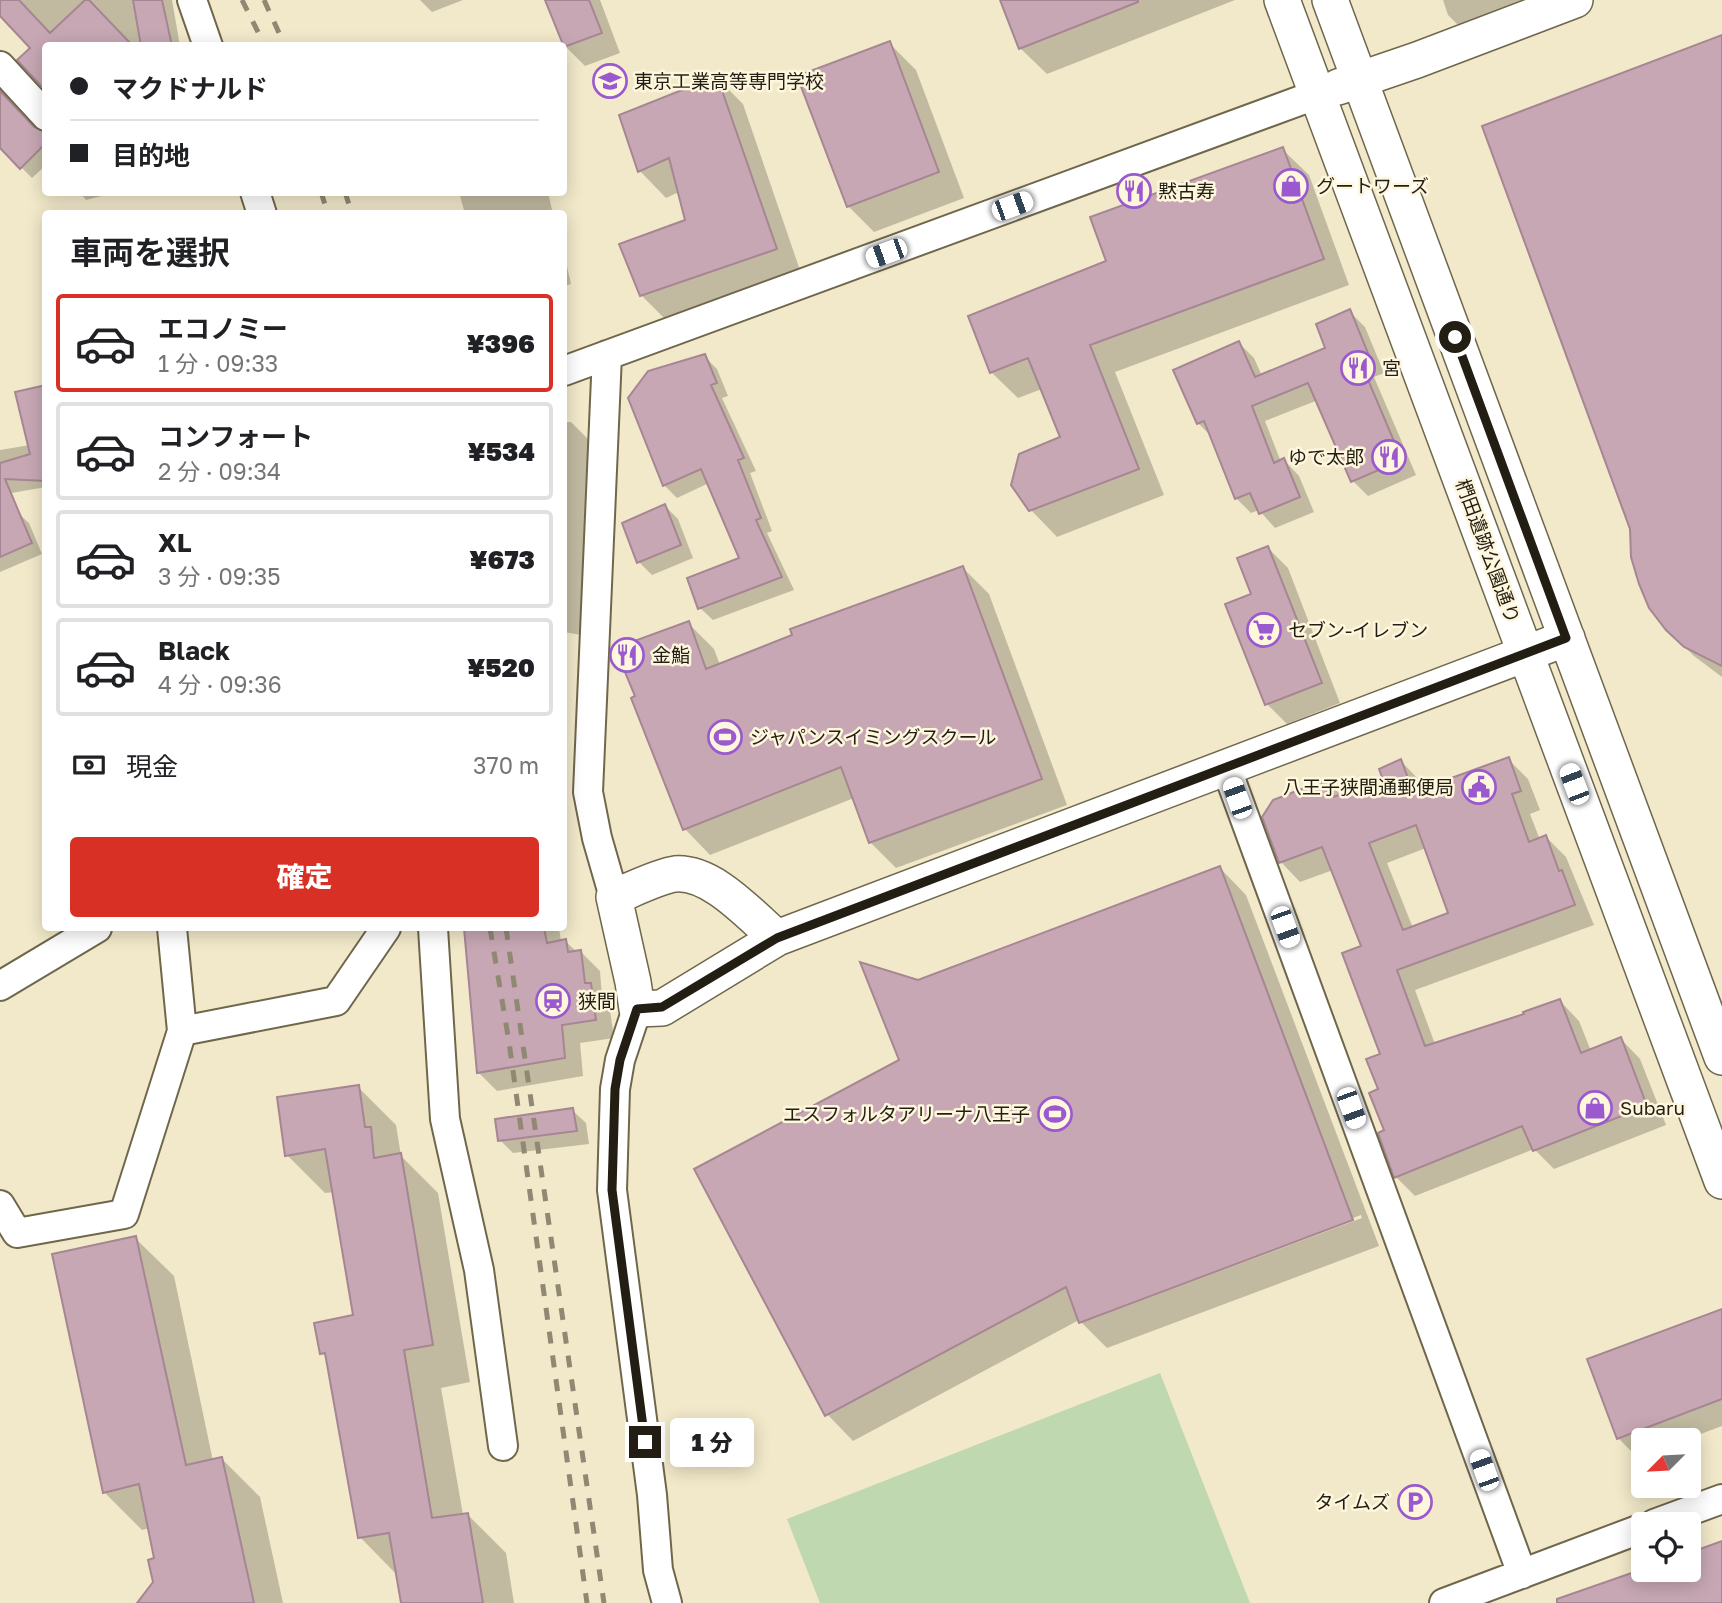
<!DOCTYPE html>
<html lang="ja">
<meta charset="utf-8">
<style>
:root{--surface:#fff;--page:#f2f2f2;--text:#202124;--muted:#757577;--line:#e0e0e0;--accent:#d93025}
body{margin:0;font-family:"Golos Text","Noto Sans JP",sans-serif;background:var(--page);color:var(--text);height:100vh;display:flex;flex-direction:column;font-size:26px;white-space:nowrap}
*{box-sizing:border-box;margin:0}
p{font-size:23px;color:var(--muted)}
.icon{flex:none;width:38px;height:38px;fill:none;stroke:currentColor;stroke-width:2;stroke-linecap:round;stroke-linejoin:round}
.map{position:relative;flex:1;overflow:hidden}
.drawer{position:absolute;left:42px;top:210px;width:525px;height:721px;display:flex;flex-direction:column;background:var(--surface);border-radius:7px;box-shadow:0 4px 18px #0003}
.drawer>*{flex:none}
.hud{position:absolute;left:42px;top:42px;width:525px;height:154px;border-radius:7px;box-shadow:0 4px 18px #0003;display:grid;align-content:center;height:154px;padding:0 28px;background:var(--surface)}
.needle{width:46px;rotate:246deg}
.controls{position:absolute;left:1631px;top:1428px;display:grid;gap:14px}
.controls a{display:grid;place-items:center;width:70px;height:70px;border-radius:7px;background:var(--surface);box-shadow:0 4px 18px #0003;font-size:35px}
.end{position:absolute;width:32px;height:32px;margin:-16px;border:9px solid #221e13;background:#fff;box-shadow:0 0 0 4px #fff}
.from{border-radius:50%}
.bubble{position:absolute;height:49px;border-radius:7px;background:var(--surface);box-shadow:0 4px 18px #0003;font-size:23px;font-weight:800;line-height:49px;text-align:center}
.car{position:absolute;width:21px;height:42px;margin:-21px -10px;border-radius:9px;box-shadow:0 0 5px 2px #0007;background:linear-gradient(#fff 24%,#345 0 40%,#fff 0 76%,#345 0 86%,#fff 0)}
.hud b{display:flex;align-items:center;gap:24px;height:66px;font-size:26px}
.hud b+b{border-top:2px solid var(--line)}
.hud i{width:18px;height:18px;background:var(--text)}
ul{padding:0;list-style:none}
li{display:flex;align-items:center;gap:21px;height:98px;margin:0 14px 10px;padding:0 14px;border:4px solid var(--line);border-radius:7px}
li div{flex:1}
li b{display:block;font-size:26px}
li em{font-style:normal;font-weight:800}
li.selected{border-color:var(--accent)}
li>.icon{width:63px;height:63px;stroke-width:1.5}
h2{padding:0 28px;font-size:32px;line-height:84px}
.pay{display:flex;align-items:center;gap:18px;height:77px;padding:0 28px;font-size:26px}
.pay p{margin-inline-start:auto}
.button{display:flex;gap:14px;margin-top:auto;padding:14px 28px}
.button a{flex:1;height:80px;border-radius:7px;background:var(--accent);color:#fff;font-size:28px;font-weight:800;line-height:80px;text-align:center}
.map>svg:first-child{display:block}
.green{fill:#bfd8af}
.shadow{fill:#0003;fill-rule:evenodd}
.building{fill:#c7a7b4;stroke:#a58692;stroke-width:2;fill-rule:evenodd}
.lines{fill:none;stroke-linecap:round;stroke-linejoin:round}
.minor-casing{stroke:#6f674c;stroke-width:32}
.tertiary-casing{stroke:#6f674c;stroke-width:38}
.minor{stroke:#fff;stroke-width:28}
.tertiary{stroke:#fff;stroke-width:35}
.rail{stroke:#8f8873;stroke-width:5;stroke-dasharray:12 12;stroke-linecap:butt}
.route{stroke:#221e13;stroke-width:9}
.labels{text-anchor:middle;stroke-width:5;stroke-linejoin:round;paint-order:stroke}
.poi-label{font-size:19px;fill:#221e13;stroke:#fef6dd;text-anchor:start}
.street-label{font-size:19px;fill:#221e13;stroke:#fef6dd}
</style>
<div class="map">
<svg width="1722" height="1603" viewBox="0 0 1722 1603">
<rect width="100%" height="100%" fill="#f2e9ca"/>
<path class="green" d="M1160 1373 1250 1603H820L787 1519Z"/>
<path class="shadow" d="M3 0H172L180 46H46L33 48 0 13V3Z
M420 0H463L432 12Z
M547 0H600L620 53 585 66 565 46Z
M1002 0H1235L1047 74 1020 48Z
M1443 0H1564L1475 42 1448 15Z
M1722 37V677L1694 656 1667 629Z
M889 43 916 70 964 198 874 232 848 206Z
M717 78 743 104 802 276 668 322 641 295 687 221 679 192 666 198 640 171Z
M0 92 46 146V165L32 178 0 146Z
M1282 149 1309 175 1349 285 1115 372 1164 495 1057 537 1031 510 1062 438 1042 389 1018 398 991 372 1108 262Z
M79 192H117L86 200Z
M459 192H548L553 214H465Z
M564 253 571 284 564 286Z
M1350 312 1365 327 1384 373 1374 377 1416 475 1368 496 1353 481 1318 400 1265 421 1281 462 1284 460 1299 476 1314 512 1275 528 1259 510 1251 513 1236 498 1212 437 1198 423 1239 343 1254 358 1262 376 1328 349Z
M704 356 717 369 728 396 722 398 756 471 750 473 772 531 767 533 794 590 713 620 700 608 741 559 709 483 677 498 664 485Z
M46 387V487L0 495V450L30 445Z
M564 422H571L591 442 581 635 564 632Z
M665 506 678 519 693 558 652 575 639 562Z
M18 513 29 523 42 554 0 572V521Z
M1268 548 1288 568 1340 703 1287 724 1267 704 1253 595Z
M963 568 989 594 1067 805 896 868 870 842 854 798 710 855 685 829 688 623 714 649 720 665Z
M1508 759 1528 779 1540 810 1530 814 1540 840 1546 837 1566 857 1594 925 1415 990 1435 1044 1526 1015 1560 1001 1579 1021 1591 1051 1621 1039 1640 1059 1666 1125 1554 1169 1534 1149 1415 1196 1396 1177 1380 1090 1382 1055 1363 947 1333 870 1300 882 1281 862 1327 781 1341 795 1385 778 1401 761 1420 781 1424 790ZM1426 848 1451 914 1413 928 1387 863Z
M1220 868 1246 895 1379 1246 1107 1348 1079 1320 853 1441 827 1414 918 982ZM1361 1215 1362 1218 1092 1319V1316Z
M466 928H559L561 941H565L577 952H581L600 971 602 997 609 1003 614 1038 580 1043 583 1076 497 1091 478 1072Z
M358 1087 396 1125 401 1156 438 1193 470 1382 441 1388 463 1515H468L506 1553 514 1603H403L398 1576 360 1537 328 1359 322 1353 355 1316 334 1192 325 1193 287 1155Z
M572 1110 586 1123 589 1144 513 1153 500 1140Z
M135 1238 174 1276 213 1461 222 1459 260 1497 283 1603H149L155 1583 156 1559 150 1528 142 1530 104 1492Z
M1722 1311V1426L1685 1440H1643V1456L1638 1458 1618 1438Z"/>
<path class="building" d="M0 0H19L50 33 85 0H89L133 46H46V91L17 60 30 48 0 16Z
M133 0H162L172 46H141Z
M545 0H589L602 33 564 47Z
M1000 0H1138V2L1019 49Z
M1722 35V666L1684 647 1666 630 1649 608 1639 584 1631 557 1630 529 1482 126Z
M890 41 939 172 847 207 797 76Z
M717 76 777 249 640 296 619 244 685 220 669 158 638 172 619 115Z
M0 91 34 127 46 132V143L20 169 0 148Z
M1283 147 1324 259 1090 345 1139 469 1029 511 1011 485 1019 454 1060 437 1028 358 990 373 968 316 1106 261 1090 217Z
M1350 309 1370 358 1360 361 1402 460 1351 482 1308 383 1252 406 1274 463 1284 458 1300 497 1259 514 1250 493 1235 499 1204 421 1197 424 1173 370 1239 341 1255 377 1325 348 1316 324Z
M705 354 717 383 711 385 744 458 738 460 761 518 756 520 782 577 698 609 687 578 739 558 701 469 663 486 628 398 648 371Z
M46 385V481L5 479 32 543 0 557V463L30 454 15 392Z
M665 504 681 545 637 563 622 523Z
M1268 546 1322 683 1265 705 1225 604 1251 594 1237 558Z
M963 566 1042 779 869 843 841 767 683 830 631 698 635 696 615 648 689 621 706 669 792 635 790 629Z
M1509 757 1521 791 1512 794 1529 842 1546 835 1559 871 1562 870 1575 905 1397 970 1425 1046 1524 1014 1523 1012 1560 999 1581 1053 1621 1037 1647 1106 1533 1151 1522 1126 1394 1178 1378 1133 1384 1130 1369 1093 1378 1089 1366 1059 1380 1054 1342 953 1361 946 1322 847 1279 863 1262 817 1273 800 1327 779 1334 797 1382 777 1379 769 1401 759 1413 792ZM1416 825 1448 913 1403 930 1369 843Z
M1220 866 1353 1220 1079 1323 1066 1287 825 1416 694 1169 899 1060 860 962 918 980Z
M464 928H544L547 943 566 939 568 952 581 950 585 983H591L596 1020 562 1025 565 1058 477 1073Z
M359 1085 365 1127H371L374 1158 401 1153 433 1345 404 1350 432 1518 468 1513 483 1603H401L389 1533 358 1538 325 1353 320 1354 314 1323 353 1315 325 1149 285 1156 277 1097Z
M573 1108 577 1131 498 1141 495 1119Z
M136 1236 186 1465 222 1457 254 1603H137L153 1582 148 1560 154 1558 139 1484 103 1493 52 1254Z
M1722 1309V1399L1617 1439 1587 1359Z
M1722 1541V1603H1557V1599L1643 1569 1689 1570V1553Z"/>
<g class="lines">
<g class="minor-casing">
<path id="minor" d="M192 0 208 46
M0 66 46 116
M255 192 262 214
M607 355 588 792 597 838 614 897
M564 371 1318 94
M1226 767 1522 1574
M172 928 182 1031
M433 928 445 1119 479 1270 503 1446
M0 986 97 928
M637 1009 620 1060 615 1089 612 1190 652 1495 658 1570 667 1603
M0 1205 17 1233 124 1214 182 1031 336 1001 386 928
M1654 1524 1722 1499
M1444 1603 1643 1528"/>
</g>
<g class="tertiary-casing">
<path id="tertiary" d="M1282 0 1722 1181
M1330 0 1722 1057
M1338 87 1417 60 1575 0
M777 938C750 915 712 871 675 874 659 876 629 891 614 897L633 982 637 1009 662 1008 777 938 1567 638"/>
</g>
<use href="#minor" class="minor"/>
<use href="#tertiary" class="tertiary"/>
<path class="rail" d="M242 0 265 46
M264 0 285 46
M321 192 328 214
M345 192 352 214
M490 928 509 1042 587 1603
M506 928 604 1603"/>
</g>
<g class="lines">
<path class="route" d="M645 1442 612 1190 615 1089 620 1060 637 1009 662 1007 777 938 1566 638 1455 337"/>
</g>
<defs>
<g id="school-ring" transform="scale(1.75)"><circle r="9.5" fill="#fef6dd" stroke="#9a59ce" stroke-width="1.5"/><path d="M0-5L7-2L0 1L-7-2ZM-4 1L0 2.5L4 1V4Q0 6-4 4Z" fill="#9a59ce"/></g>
<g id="shop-ring" transform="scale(1.75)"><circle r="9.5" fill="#fef6dd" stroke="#9a59ce" stroke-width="1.5"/><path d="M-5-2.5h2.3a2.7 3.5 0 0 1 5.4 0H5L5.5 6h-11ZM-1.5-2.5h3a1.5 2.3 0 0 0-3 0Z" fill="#9a59ce"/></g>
<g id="restaurant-ring" transform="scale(1.75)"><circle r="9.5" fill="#fef6dd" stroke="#9a59ce" stroke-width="1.5"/><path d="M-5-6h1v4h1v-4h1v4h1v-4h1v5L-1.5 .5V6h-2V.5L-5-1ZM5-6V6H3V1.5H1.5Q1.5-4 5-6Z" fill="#9a59ce"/></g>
<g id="supermarket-ring" transform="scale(1.75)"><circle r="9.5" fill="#fef6dd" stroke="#9a59ce" stroke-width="1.5"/><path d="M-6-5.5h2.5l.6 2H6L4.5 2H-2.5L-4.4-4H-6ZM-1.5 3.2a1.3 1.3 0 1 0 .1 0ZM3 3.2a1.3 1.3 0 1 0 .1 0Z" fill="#9a59ce"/></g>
<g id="stadium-ring" transform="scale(1.75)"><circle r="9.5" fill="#fef6dd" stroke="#9a59ce" stroke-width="1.5"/><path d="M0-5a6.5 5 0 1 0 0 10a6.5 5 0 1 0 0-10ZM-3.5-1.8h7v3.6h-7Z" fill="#9a59ce"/></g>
<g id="civic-ring" transform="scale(1.75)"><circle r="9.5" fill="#fef6dd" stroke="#9a59ce" stroke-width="1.5"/><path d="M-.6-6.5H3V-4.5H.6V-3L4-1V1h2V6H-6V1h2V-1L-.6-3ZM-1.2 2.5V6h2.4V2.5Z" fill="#9a59ce"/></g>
<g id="station-ring" transform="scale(1.75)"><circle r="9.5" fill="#fef6dd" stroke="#9a59ce" stroke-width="1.5"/><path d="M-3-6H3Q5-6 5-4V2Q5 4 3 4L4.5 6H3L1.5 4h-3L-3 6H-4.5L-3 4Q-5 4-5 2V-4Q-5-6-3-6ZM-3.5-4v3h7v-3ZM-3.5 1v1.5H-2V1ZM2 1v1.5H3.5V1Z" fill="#9a59ce"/></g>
<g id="parking-ring" transform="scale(1.75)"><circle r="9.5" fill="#fef6dd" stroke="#9a59ce" stroke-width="1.5"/><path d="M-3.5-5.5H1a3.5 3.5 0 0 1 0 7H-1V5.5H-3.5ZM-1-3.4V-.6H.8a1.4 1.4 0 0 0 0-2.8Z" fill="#9a59ce"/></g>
</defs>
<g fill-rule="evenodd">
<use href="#school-ring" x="610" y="81"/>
<use href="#shop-ring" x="1291" y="186"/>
<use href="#restaurant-ring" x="1134" y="191"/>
<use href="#restaurant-ring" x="1358" y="368"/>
<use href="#restaurant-ring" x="1389" y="457"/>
<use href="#supermarket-ring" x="1264" y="630"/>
<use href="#restaurant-ring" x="627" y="655"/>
<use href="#stadium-ring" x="725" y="737"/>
<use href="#civic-ring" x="1479" y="787"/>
<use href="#station-ring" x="553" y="1001"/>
<use href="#shop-ring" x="1595" y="1108"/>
<use href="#stadium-ring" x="1055" y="1114"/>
<use href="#parking-ring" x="1415" y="1502"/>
</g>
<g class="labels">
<g class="poi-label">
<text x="634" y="88">東京工業高等専門学校</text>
<text x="1316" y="193">グートワーズ</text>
<text x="1158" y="198">黙古寿</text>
<text x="1382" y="375">宮</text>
<text x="1364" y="464" text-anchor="end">ゆで太郎</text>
<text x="1288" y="637">セブン-イレブン</text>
<text x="652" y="662">金鮨</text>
<text x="750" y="744">ジャパンスイミングスクール</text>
<text x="1454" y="794" text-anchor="end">八王子狭間通郵便局</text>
<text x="578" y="1008">狭間</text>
<text x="1620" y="1115">Subaru</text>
<text x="1030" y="1121" text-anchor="end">エスフォルタアリーナ八王子</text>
<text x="1390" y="1509" text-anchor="end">タイムズ</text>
</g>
<g class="street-label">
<text transform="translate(1488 551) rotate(70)" y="7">椚田遺跡公園通り</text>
</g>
</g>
</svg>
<div class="controls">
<a><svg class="needle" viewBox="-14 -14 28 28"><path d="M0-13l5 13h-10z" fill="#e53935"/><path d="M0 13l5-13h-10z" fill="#757577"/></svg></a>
<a><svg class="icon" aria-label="locate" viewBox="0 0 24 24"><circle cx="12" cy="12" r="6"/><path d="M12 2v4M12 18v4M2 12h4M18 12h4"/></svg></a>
</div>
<i class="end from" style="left:1455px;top:337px"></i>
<i class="end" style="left:645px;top:1442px"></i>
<div class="bubble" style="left:670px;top:1418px;width:84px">1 分</div>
<i class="car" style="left:1012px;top:206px;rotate:70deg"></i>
<i class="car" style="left:886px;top:253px;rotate:250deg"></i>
<i class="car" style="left:1574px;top:784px;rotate:339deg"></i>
<i class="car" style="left:1237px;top:798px;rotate:340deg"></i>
<i class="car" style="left:1285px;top:927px;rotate:160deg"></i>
<i class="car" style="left:1351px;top:1108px;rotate:160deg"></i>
<i class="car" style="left:1484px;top:1470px;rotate:340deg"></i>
<div class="hud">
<b><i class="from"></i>マクドナルド</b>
<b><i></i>目的地</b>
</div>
<section class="drawer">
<h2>車両を選択</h2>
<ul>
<li class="selected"><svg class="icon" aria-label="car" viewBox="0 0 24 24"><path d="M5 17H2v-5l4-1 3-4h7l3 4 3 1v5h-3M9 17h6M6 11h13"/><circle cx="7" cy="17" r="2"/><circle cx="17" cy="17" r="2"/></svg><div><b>エコノミー</b><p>1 分 · 09:33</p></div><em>¥396</em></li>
<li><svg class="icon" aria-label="car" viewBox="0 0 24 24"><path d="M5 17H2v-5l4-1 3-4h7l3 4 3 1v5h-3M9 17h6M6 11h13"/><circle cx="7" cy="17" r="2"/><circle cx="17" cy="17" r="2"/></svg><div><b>コンフォート</b><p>2 分 · 09:34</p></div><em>¥534</em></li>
<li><svg class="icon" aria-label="car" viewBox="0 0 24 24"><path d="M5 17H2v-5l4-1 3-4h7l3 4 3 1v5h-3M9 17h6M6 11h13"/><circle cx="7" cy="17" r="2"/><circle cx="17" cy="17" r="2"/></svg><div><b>XL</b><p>3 分 · 09:35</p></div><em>¥673</em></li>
<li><svg class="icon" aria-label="car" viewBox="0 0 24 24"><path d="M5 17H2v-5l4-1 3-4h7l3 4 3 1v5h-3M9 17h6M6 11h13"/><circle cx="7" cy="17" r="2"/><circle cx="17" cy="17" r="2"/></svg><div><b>Black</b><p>4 分 · 09:36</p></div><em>¥520</em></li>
</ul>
<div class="pay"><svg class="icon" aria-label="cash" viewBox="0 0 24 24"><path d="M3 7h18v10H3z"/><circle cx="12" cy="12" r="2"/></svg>現金<p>370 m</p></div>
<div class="button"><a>確定</a></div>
</section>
</div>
